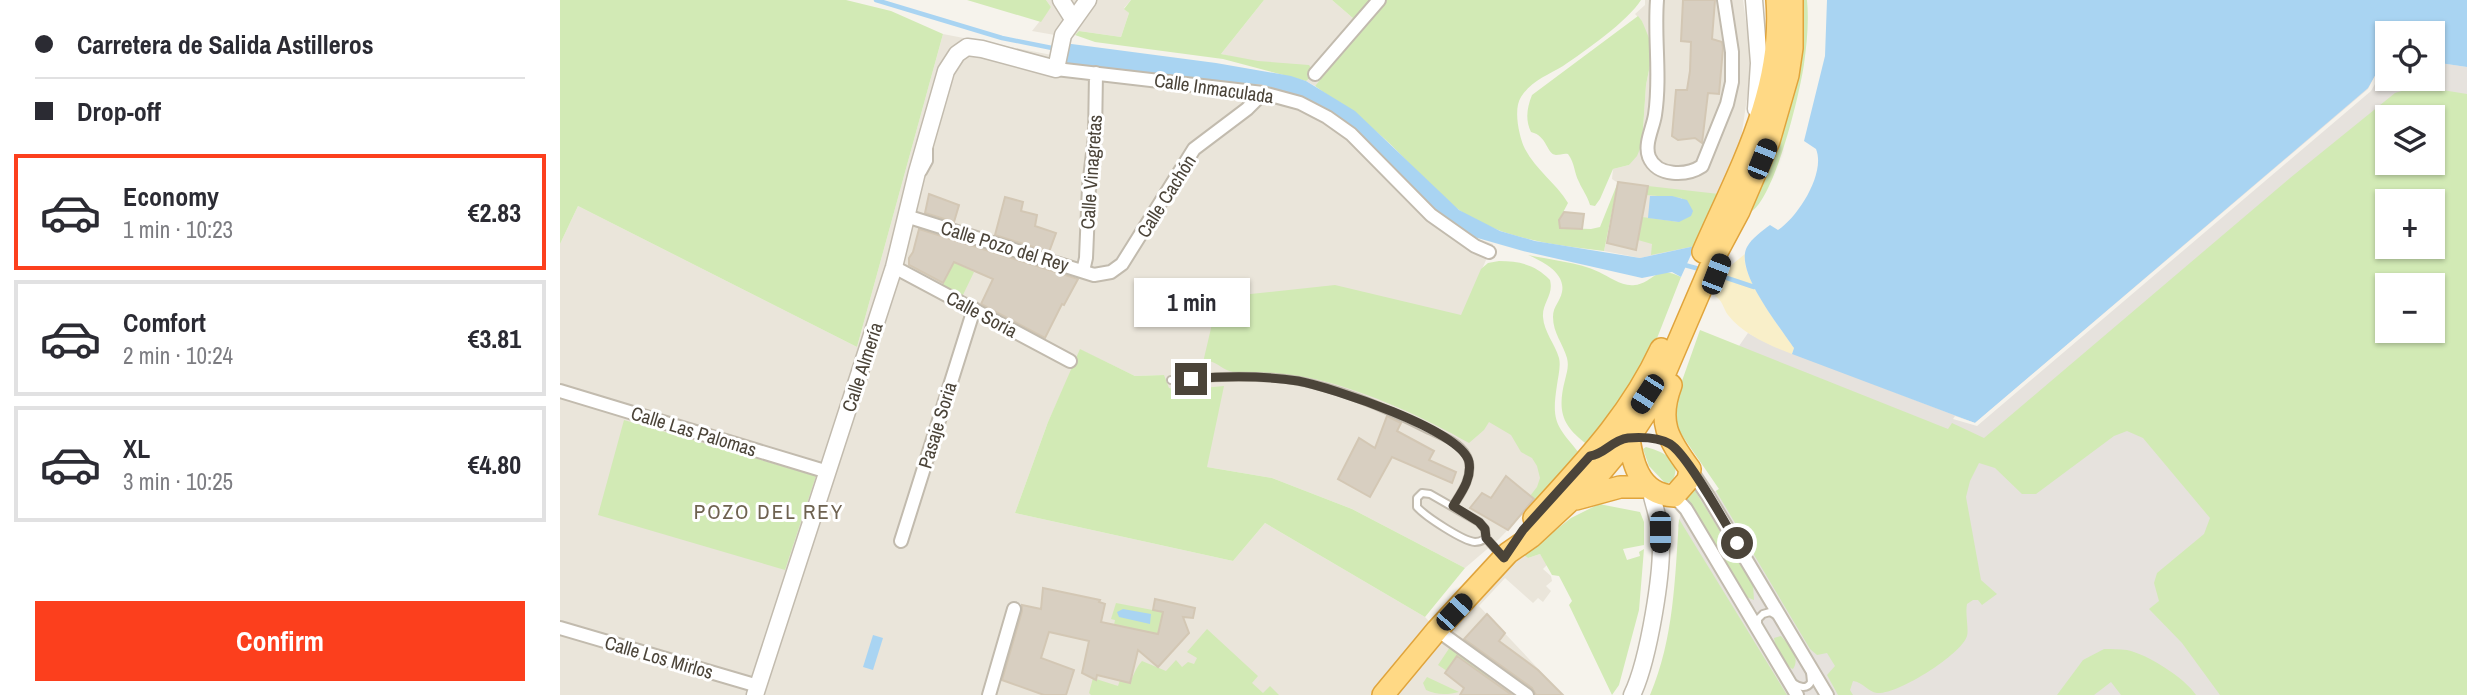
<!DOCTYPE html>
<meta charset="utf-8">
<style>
:root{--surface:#fff;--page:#f2f2f3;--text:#2b2b33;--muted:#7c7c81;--line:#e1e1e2;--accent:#fc3f1d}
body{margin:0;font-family:"Archivo Narrow",sans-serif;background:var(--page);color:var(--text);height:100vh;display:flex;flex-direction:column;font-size:26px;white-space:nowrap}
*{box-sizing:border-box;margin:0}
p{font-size:23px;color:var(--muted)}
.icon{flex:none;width:38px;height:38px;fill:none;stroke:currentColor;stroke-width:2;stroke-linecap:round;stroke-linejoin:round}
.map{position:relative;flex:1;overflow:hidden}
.details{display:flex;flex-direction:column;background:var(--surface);width:560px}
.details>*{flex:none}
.banner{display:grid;align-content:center;height:154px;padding:0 35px;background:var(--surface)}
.controls{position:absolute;left:1815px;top:21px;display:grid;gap:14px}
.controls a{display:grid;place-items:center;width:70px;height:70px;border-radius:0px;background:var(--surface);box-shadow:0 2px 5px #0004;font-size:35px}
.end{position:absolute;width:32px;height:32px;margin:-16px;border:9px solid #4b4439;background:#fff;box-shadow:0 0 0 4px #fff}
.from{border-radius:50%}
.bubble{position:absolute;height:49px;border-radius:0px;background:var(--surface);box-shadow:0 2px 5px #0004;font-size:23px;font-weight:700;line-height:49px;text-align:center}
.car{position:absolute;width:21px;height:42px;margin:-21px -10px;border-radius:9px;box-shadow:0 0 5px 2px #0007;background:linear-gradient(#222 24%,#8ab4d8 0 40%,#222 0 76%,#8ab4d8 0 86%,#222 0)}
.banner b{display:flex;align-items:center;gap:24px;height:66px;font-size:26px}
.banner b+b{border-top:2px solid var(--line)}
.banner i{width:18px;height:18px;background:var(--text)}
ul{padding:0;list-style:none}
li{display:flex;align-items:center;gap:21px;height:116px;margin:0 14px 10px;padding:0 21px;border:4px solid var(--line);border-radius:0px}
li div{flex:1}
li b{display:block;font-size:26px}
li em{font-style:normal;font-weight:700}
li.on{border-color:var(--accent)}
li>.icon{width:63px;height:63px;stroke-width:1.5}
.cta{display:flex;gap:14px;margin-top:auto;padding:14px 35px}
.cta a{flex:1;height:80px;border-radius:0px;background:var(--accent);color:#fff;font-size:28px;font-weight:700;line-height:80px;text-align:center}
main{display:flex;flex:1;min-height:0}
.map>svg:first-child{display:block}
.residential{fill:#eae5da}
.industrial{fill:#e6e2dd;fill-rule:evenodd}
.green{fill:#d2eab5;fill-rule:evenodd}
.sand{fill:#f9efc9}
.water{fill:#a9d4f2}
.pier{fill:#f6f3ec}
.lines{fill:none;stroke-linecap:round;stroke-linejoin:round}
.stream{stroke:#a9d4f2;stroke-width:4.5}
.building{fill:#d8cfc1;stroke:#d3c7b4;stroke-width:2}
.service-casing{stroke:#c2bbae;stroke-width:10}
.minor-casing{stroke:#c2bbae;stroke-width:16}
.tertiary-casing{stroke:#c2bbae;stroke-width:19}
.trunk-casing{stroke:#e0a43c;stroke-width:24}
.service{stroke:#fff;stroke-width:6}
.minor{stroke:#fff;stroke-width:12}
.tertiary{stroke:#fff;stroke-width:16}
.trunk{stroke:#ffd985;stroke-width:21}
.route{stroke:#4b4439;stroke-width:9}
.labels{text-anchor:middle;stroke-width:6;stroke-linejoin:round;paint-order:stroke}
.street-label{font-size:19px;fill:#4b4439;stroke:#fff}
.neighbourhood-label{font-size:21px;letter-spacing:2px;fill:#6e6250;stroke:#fff}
</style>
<main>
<section class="details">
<div class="banner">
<b><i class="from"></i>Carretera de Salida Astilleros</b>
<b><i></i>Drop-off</b>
</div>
<ul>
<li class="on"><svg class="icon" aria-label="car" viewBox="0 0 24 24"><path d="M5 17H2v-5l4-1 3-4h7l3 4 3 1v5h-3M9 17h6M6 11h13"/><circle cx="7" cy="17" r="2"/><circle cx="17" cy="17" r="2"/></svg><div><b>Economy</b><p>1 min · 10:23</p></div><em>€2.83</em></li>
<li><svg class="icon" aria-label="car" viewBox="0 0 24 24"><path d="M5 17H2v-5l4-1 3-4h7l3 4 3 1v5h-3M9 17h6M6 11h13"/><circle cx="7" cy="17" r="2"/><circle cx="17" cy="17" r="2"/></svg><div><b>Comfort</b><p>2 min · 10:24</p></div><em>€3.81</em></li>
<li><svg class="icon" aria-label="car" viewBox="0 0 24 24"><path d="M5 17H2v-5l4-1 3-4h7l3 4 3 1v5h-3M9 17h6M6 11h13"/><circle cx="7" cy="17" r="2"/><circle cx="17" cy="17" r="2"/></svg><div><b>XL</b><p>3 min · 10:25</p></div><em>€4.80</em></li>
</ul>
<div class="cta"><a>Confirm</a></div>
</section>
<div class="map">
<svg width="1907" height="695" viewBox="0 0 1907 695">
<rect width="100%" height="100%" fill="#f6f3ec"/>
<path class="residential" d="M486 0H571L564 8 569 13 561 37 519 31 512 38 472 31 491 7Z
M704 0H772L794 19 810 0H827L755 86 746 81 750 76 661 54Z
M1085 0H1183L1192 65 1180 145 1135 246 1080 258 1044 251 1058 183 1052 179 1053 169 1069 165 1082 144 1086 85 1091 60 1082 21 1075 14 1085 5Z
M383 34 502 57 714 84 755 99 907 235 933 244 902 315 990 486 939 539 905 568 792 509 712 478 647 467 621 390 608 388 603 375 575 376 521 350 488 422 455 513 673 561 705 523 865 617 877 630 957 546 968 558 980 554 987 565 983 569 991 576 992 581 986 586 991 591 983 602 978 598 973 603 945 578 919 606 1003 695H0V244L18 206 297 347Z"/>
<path class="industrial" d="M1873 62 1907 67V695H1198L1118 526 1121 512 1159 489 1179 346 1188 333 1209 344 1415 423 1816 74 1827 69V79H1872ZM1827 117H1872V163H1827ZM1827 201H1872V247H1827ZM1827 285H1872V331H1827Z"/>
<path class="green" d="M0 0H286L331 11 383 34 297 347 18 206 0 244Z
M407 0H486L491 7 481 22Z
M571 0H704L661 54 698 61 749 65 755 74 746 81 663 59 535 42 515 35 519 31 561 37 569 13 564 9Z
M772 0H810L794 19Z
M827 0H1081C1068 21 1025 51 1003 66 988 75 971 81 961 97 953 109 959 137 965 149 976 170 996 183 1008 203L999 220 1001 228 1031 229 1040 227 1058 182 1044 251C1002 246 958 241 919 222 879 202 853 163 819 134 799 116 776 101 755 86Z
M1241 0H1247C1249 21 1247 43 1244 64 1240 93 1214 202 1189 213L1209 168Z
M1078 16 1082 21 1089 38 1091 60 1086 85 1082 144 1077 156 1069 165 1053 169 1040 199 1035 206 1030 205C1027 195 1023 191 1019 182 1014 173 1015 163 1008 154 1004 153 1000 155 996 155 986 154 988 136 971 132 965 120 967 107 972 95Z
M1858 86 1907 94V695H1660L1622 643 1589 609 1599 601 1594 583 1597 573 1644 534 1650 518 1583 438 1567 431 1554 436 1476 494H1462L1435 468 1419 463 1410 481 1406 497 1421 580 1437 594 1422 605 1418 600H1413L1407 604C1405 614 1409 629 1407 636 1401 655 1337 695 1317 693 1308 692 1303 682 1293 681L1290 690 1293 695H1278L1267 675 1275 666 1267 653 1257 655 1250 649 1156 491 1159 489 1119 431 1115 413 1117 395 1140 330 1388 429 1392 423 1424 438 1730 178 1835 93ZM1827 117H1872V163H1827ZM1827 201H1872V247H1827ZM1827 285H1872V331H1827Z
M1088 186 1159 194 1135 246 1091 255 1092 244 1078 240 1082 217 1119 222 1122 198 1086 195Z
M968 255C990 260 1018 262 1039 272 1050 277 1062 287 1075 285 1093 283 1096 264 1121 277L1092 351 1076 381 1028 445C1002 426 997 411 1005 380 1007 372 1009 366 1007 358 1003 344 993 333 993 317 993 306 1000 302 1002 292 1006 273 982 261 968 255Z
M939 261C960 261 976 265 990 280 994 295 982 303 983 317 984 332 995 344 999 358 1001 366 998 377 997 385 991 423 997 426 1020 454L976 501 970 496 977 487 980 478 977 466 972 458 961 452 951 435 929 422 924 430 909 443C863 417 811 393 759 380 731 373 701 375 673 372 663 370 658 363 649 361L641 371 659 294 681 295 775 285 901 315 921 269 928 263Z
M394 262 414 272 402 297 382 286Z
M520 349 575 376 604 375 609 388 621 390 664 386 647 467 712 478 792 509 905 568 865 617 705 523 673 561 455 513 488 422Z
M64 420 256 476 225 570 38 515Z
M1086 447C1102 451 1124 461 1112 481L1106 484 1089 466 1083 449Z
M1134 489 1193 585 1194 600 1184 596 1126 500V493Z
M1039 504 1080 512 1084 522V545L1063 549 1067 560 1080 556 1079 552 1084 549 1079 610 1059 685 1052 695 1009 605 1012 601 999 576 992 575 980 554 968 558 964 555 1011 518Z
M1119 519 1227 695H1090C1114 639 1115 578 1119 519Z
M556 603 603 612 598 634 554 625 555 620 551 619Z
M647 629 698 676 692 683 703 693 710 686 719 695H531L529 693 533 678 558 686 560 680 570 683C572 678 577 666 582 661L606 671 616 660 622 667 628 662 634 664 637 658 627 652Z
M1221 636C1229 645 1241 657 1233 669 1223 665 1215 649 1214 638Z
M890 647 930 676 924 686 887 671 878 665Z
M1544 649C1551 649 1559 649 1567 650 1587 654 1625 678 1636 695H1561L1551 682 1534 695H1497L1523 660Z
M867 677 899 692C888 695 876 695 866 690L863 683Z"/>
<path class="sand" d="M1185 254C1180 276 1221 329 1234 348L1232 354C1209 345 1184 335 1168 315 1163 308 1163 301 1155 296L1169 267Z"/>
<path class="water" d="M1267 0H1907V67L1873 62 1872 33H1827V69L1816 74 1808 88 1415 423 1232 354 1234 348C1220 327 1174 271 1187 247 1192 238 1202 231 1210 225L1218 230C1238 217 1266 173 1256 149L1244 141 1265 56Z
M504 43 656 63 731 76 746 81 795 111 899 210 940 231 975 241 1080 258 1135 246 1121 277 1112 272 1082 278 963 251 907 235 891 225 742 98 704 85 501 65Z
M1090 196H1112L1127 200 1133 211 1131 216 1119 222 1088 218Z
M563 609 591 614 590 624 559 617 557 612Z
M313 635 323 638 313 670 303 667Z"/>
<path class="pier" d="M1827 69V73L1819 77 1811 91 1417 426 1393 419 1395 416 1415 423 1808 89 1816 74Z"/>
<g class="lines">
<path class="stream" d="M316 0 442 38 497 49
M1121 264 1143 270
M1155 274 1194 287"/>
</g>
<path class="building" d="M1123 0H1155L1152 39 1162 42 1163 48 1159 94 1148 93 1142 143 1135 138 1118 140 1112 136 1116 90H1127L1130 71 1131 42 1121 41Z
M1058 182 1088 186 1076 250 1047 243Z
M369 194 399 205 394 222 365 213Z
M445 197 463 202 461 211 477 215 475 226 496 233 489 252 435 235Z
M1004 212 1024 214 1022 229 1000 228 999 220Z
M359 229 518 279 504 305 502 304 485 338 421 304 433 279 394 262 383 283 349 265V258L353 252Z
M827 416 841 423 837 431 874 451 869 460 896 472 892 483 832 457 810 497 778 479 799 438 815 448Z
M946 476 974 499 948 530 910 508 922 493 931 498Z
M483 588 540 600 539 602 545 604 541 622 598 634 603 612 593 610 595 599 635 608 633 618 623 617 629 633 598 667 578 650 570 683 537 675 536 680 522 673 529 641 489 632 481 658 514 670 506 695H484L442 680 462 611V605L481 609Z
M927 614 945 633 939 641 978 670 1003 695H976L972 688 904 639Z
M897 656 952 695H900L904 688 885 673Z"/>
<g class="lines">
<g class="service-casing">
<path id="service" d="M363 172 369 161V147
M611 380C651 377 700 374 739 381 785 390 828 409 869 430 884 437 905 444 909 462 912 479 901 493 893 506
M926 538C921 541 921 542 915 542 903 541 866 517 857 507V498L862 493 870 494 919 522 925 529 926 538 940 554
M1198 624V619L1203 614 1210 612 1217 616
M1233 683C1239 687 1247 690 1251 682L1250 672"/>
</g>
<g class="minor-casing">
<path id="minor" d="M1097 0C1094 38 1101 76 1095 115 1093 128 1084 144 1089 157 1097 177 1127 176 1142 166L1167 104 1172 82V52L1164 0
M496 69 703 93 740 103 767 117 791 134 871 215 915 246 929 252
M755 74 819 0
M346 216 534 275 551 272 562 264 634 149 687 109 703 93
M334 267 510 361
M523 271 526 258 529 186 535 137 536 73
M0 391 268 472
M1130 469 1148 496 1267 695
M1114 496 1126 509 1237 695
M341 541 414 309
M0 628 198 686
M877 630 967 695
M429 695 454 609"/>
</g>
<g class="tertiary-casing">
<path id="tertiary" d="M501 0 513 19
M1194 0 1199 63 1196 109
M195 695 334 267 357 172 386 71 397 54 407 47 422 49 496 69 503 35 528 0
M1072 695C1088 662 1105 566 1100 530 1098 516 1093 502 1090 488"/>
</g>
<g class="trunk-casing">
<path id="trunk" d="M1143 252C1179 170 1224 92 1217 0
M1068 430C1071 459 1078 495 1114 496L1128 480 1130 469C1108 439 1097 422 1111 385
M1016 499 1060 487H1087
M974 518C1023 464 1070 416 1101 349
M823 695 877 630 948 553 971 537 1039 474 1069 438 1092 403 1156 254 1179 211 1209 141 1228 75 1232 48V0"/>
</g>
<use href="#service" class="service"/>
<use href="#minor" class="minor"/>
<use href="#tertiary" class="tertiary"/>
<use href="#trunk" class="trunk"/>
</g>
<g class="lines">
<path class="route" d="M631 379C665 376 705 376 738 381 770 387 902 430 909 462 912 479 901 493 893 506L919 522 925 529 926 538 944 558 963 530 1030 456C1045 454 1052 440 1068 438 1082 437 1098 437 1110 444 1127 454 1165 523 1177 543"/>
</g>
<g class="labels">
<g class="street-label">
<text transform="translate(654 88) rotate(8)" y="7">Calle Inmaculada</text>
<text transform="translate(531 172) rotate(-86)" y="7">Calle Vinagretas</text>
<text transform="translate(606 196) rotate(-58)" y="7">Calle Cachón</text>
<text transform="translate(445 246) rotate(17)" y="7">Calle Pozo del Rey</text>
<text transform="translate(422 314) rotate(28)" y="7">Calle Soria</text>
<text transform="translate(302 367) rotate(-72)" y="7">Calle Almería</text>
<text transform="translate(377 425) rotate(-73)" y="7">Pasaje Soria</text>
<text transform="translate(134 431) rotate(17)" y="7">Calle Las Palomas</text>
<text transform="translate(99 657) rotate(16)" y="7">Calle Los Mirlos</text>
</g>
<g class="neighbourhood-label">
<text x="209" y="519">POZO DEL REY</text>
</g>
</g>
</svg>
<div class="controls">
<a><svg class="icon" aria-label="locate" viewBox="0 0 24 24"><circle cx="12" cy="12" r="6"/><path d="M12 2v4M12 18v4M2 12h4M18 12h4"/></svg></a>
<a><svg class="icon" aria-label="layers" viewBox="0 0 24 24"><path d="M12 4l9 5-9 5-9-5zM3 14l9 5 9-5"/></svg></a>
<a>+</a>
<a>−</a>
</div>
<i class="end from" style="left:1177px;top:543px"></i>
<i class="end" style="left:631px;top:379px"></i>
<div class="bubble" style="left:574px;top:278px;width:116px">1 min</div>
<i class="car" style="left:1202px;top:159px;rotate:22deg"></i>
<i class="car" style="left:1156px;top:274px;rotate:21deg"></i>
<i class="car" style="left:1087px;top:394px;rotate:213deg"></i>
<i class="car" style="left:1100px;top:532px;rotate:180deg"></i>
<i class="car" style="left:894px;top:612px;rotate:43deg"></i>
</div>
</main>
